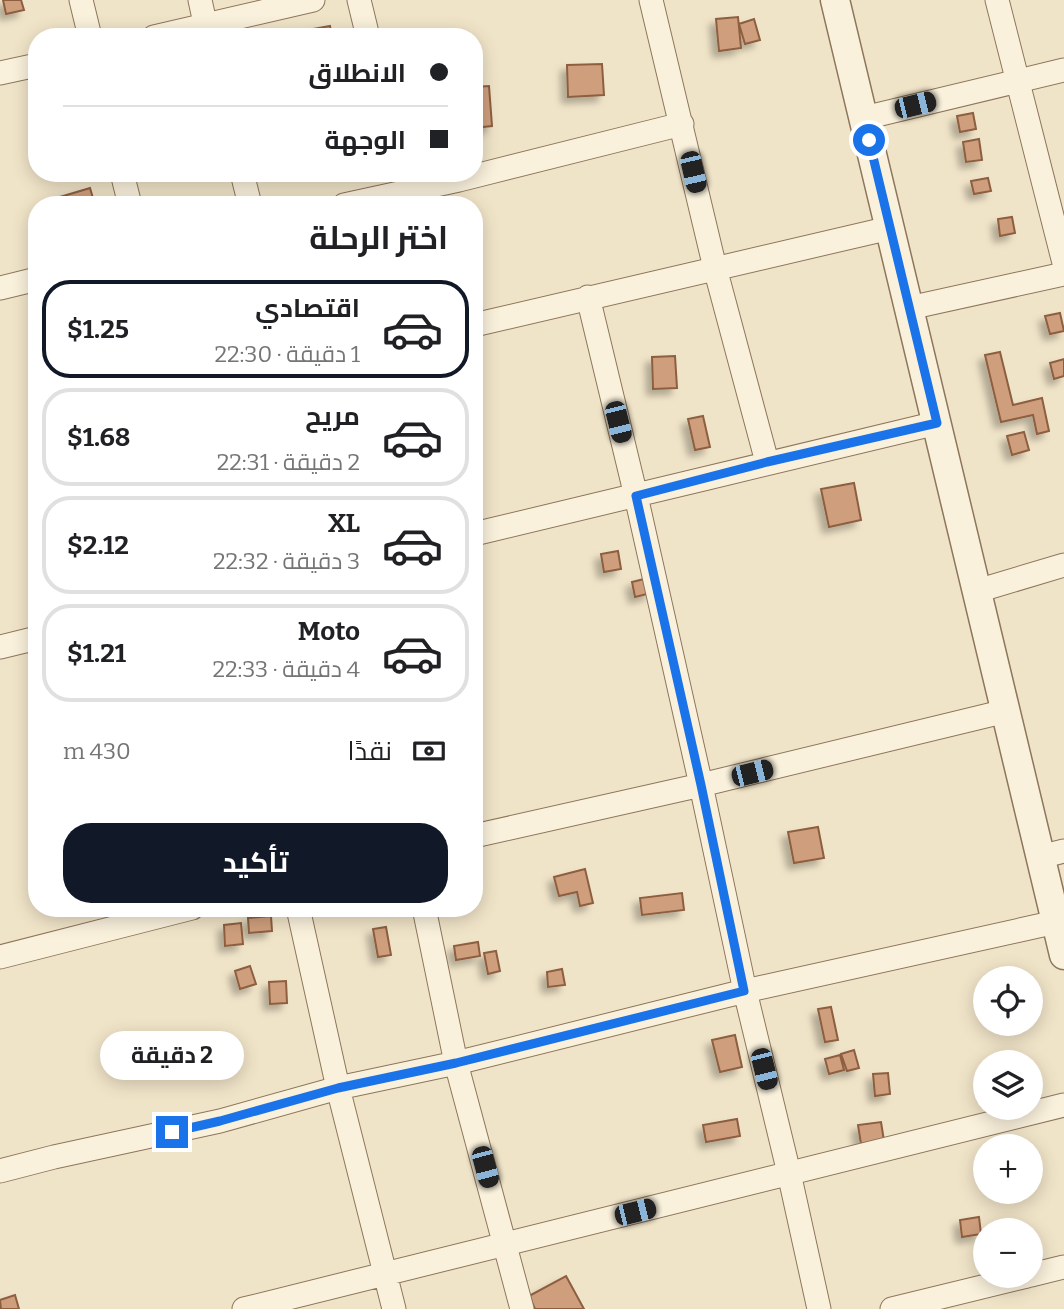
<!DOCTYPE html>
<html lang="ar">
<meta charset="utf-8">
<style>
:root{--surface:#fff;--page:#f2f2f2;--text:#202124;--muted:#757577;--line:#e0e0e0;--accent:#111827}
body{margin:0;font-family:Bitter,Cairo,serif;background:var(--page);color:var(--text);direction:rtl;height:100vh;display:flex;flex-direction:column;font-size:26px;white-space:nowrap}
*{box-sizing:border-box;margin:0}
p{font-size:23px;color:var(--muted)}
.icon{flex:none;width:38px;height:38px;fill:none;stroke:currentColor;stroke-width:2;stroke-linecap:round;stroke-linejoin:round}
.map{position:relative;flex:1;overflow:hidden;direction:ltr}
.drawer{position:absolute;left:28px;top:196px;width:455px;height:721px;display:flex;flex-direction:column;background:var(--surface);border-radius:28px;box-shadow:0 4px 18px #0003;direction:rtl}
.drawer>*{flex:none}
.guide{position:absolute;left:28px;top:28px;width:455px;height:154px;border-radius:28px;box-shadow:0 4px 18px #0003;direction:rtl;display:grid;align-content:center;height:154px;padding:0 35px;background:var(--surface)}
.controls{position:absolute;left:973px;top:966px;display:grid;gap:14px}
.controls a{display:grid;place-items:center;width:70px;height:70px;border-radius:50%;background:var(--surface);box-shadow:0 4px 18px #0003;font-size:35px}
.end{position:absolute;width:32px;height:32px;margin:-16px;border:9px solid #1a73e8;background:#fff;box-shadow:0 0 0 4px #fff}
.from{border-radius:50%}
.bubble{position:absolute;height:49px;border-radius:24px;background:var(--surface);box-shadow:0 4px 18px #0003;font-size:23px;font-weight:700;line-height:49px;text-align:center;direction:rtl}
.car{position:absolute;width:21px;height:42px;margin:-21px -10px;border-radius:9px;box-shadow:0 0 5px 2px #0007;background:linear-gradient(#222 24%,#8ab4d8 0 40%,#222 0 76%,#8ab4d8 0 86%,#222 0)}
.guide b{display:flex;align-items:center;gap:24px;height:66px;font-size:26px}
.guide b+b{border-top:2px solid var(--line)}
.guide i{width:18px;height:18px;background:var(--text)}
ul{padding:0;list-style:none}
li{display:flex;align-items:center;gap:21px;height:98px;margin:0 14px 10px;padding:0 21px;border:4px solid var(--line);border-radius:28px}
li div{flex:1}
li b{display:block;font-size:26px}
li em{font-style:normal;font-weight:700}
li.active{border-color:var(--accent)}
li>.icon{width:63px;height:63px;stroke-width:1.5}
h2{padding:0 35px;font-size:32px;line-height:84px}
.pay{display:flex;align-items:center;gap:18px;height:77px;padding:0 35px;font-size:26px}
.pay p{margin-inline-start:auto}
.button{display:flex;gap:14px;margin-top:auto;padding:14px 35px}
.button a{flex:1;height:80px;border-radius:28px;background:var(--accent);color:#fff;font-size:28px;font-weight:700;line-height:80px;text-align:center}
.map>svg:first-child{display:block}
.building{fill:#cf9f7d;stroke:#8d5f41;stroke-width:2;filter:url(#shadow)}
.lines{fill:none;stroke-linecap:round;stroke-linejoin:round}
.minor-casing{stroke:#8d765c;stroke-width:25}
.tertiary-casing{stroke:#8d765c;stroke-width:31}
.minor{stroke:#faf1dc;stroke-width:23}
.tertiary{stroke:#faf1dc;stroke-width:28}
.route{stroke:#1a73e8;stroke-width:9}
</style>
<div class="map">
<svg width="1064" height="1309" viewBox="0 0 1064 1309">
<defs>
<filter id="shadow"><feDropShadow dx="-6" dy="6" stdDeviation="3.5" flood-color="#0004"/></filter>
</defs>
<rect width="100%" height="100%" fill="#f0e4c8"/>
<path class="building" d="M3 0H21L24 10 6 14Z
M738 17 741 48 719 51 716 19Z
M754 19 760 40 745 44 739 24Z
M330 26 332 37H315L313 29Z
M602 64 604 95 568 97 567 65Z
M489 86 492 126 474 128V87Z
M973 113 976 129 960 132 957 116Z
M979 139 982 160 966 162 963 142Z
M988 178 991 191 974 194 971 181Z
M90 188 95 205H63L60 197Z
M1012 217 1015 233 1000 236 998 219Z
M1060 313 1064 331 1050 334 1045 316Z
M1000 352 1013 405 1042 398 1049 431 1037 434 1033 415 1001 422 985 355Z
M675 356 677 388 653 389 652 357Z
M1064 359V376L1054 379 1050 363Z
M703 416 710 447 695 450 688 419Z
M1024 432 1029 450 1012 455 1007 436Z
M854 483 861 520 829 527 821 489Z
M618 551 621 569 604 572 601 554Z
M648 578 651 593 635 597 632 582Z
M818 827 824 858 794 863 788 832Z
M585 869 593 903 580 906 577 892 559 896 554 877Z
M682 893 684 910 642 915 640 898Z
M271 916 272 931 249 933 248 918Z
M241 923 243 944 225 946 224 925Z
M386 927 391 955 378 957 373 929Z
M478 942 480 956 456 960 454 946Z
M496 951 500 971 488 974 484 953Z
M250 966 256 984 240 989 235 971Z
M562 969 565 985 548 987 547 972Z
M286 981 287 1003 270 1004 269 982Z
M831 1007 838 1040 825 1042 818 1009Z
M735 1035 742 1067 720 1072 712 1040Z
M854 1050 859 1068 847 1071 841 1054Z
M840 1055 844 1070 829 1074 825 1059Z
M888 1073 890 1094 875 1096 873 1074Z
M737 1119 740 1136 706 1142 703 1125Z
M881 1122 884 1141 861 1144 858 1125Z
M979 1217 981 1234 962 1237 960 1220Z
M566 1276 584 1309H535L529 1296Z
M15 1295 19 1309H1L0 1300Z"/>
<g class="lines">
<g class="minor-casing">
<path id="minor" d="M81 0 90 37
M200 0 208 37
M359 0 368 37
M651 0 715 268 767 462
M997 0 1064 263
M154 37 313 0
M0 73 37 65
M864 118 1064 70
M122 173 130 205
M242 173 250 205
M344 205 459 180 682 124
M0 288 37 279
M588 297 636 496 701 785 745 991 789 1173 819 1309
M909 308 1064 274
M474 325 890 228
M474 534C629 498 782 459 937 423
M977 591 1064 565
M0 647 37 638
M474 836 701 785 1006 711
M1040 857 1064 851
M298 908 338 1088 394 1309
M424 908 456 1063 522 1309
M0 957 192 908
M0 1171 54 1157 220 1121 338 1088 456 1063 745 991 1056 922
M1031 1275 1064 1267
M244 1309 1064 1105
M892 1309 1027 1276"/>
</g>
<g class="tertiary-casing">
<path id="tertiary" d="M835 0 1064 955"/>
</g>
<use href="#minor" class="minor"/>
<use href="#tertiary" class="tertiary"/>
</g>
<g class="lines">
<path class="route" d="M172 1132 220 1121 338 1088 456 1063 744 991 701 785 636 496 767 462 937 423 869 140"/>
</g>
</svg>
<div class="controls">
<a><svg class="icon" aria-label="locate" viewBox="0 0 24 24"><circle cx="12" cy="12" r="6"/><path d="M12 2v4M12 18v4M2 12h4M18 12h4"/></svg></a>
<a><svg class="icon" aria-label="layers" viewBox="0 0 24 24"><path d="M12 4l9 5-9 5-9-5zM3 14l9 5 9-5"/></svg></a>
<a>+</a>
<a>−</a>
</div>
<i class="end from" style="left:869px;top:140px"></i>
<i class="end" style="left:172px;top:1132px"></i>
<div class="bubble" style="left:100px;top:1031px;width:144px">2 دقيقة</div>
<i class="car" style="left:915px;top:105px;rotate:76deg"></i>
<i class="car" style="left:693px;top:172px;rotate:167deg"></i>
<i class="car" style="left:618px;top:422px;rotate:166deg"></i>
<i class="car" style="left:752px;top:773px;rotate:76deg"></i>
<i class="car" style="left:764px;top:1069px;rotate:166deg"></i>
<i class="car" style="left:485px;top:1167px;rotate:165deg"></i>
<i class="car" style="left:635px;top:1212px;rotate:76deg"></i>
<div class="guide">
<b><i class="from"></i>الانطلاق</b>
<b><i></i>الوجهة</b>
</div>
<section class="drawer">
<h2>اختر الرحلة</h2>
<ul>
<li class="active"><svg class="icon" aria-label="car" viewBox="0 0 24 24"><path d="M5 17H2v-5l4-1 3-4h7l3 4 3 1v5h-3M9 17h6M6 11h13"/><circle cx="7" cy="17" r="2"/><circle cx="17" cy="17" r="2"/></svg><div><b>اقتصادي</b><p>1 دقيقة · 22:30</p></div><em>$1.25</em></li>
<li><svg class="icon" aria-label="car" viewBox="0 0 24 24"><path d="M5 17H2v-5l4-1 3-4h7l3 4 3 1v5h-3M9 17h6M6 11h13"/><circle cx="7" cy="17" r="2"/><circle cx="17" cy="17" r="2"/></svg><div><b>مريح</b><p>2 دقيقة · 22:31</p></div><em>$1.68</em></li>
<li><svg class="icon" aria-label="car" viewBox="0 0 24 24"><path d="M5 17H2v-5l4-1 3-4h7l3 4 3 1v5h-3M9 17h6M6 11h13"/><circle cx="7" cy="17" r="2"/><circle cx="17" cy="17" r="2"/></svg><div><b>XL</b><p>3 دقيقة · 22:32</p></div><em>$2.12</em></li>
<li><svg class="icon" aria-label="car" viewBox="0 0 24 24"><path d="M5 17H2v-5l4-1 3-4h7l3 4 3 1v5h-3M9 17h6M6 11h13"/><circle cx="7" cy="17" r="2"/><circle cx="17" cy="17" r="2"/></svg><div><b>Moto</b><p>4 دقيقة · 22:33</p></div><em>$1.21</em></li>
</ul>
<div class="pay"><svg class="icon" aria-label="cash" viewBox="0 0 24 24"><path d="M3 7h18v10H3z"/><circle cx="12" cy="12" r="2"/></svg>نقدًا<p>430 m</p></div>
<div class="button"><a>تأكيد</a></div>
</section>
</div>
